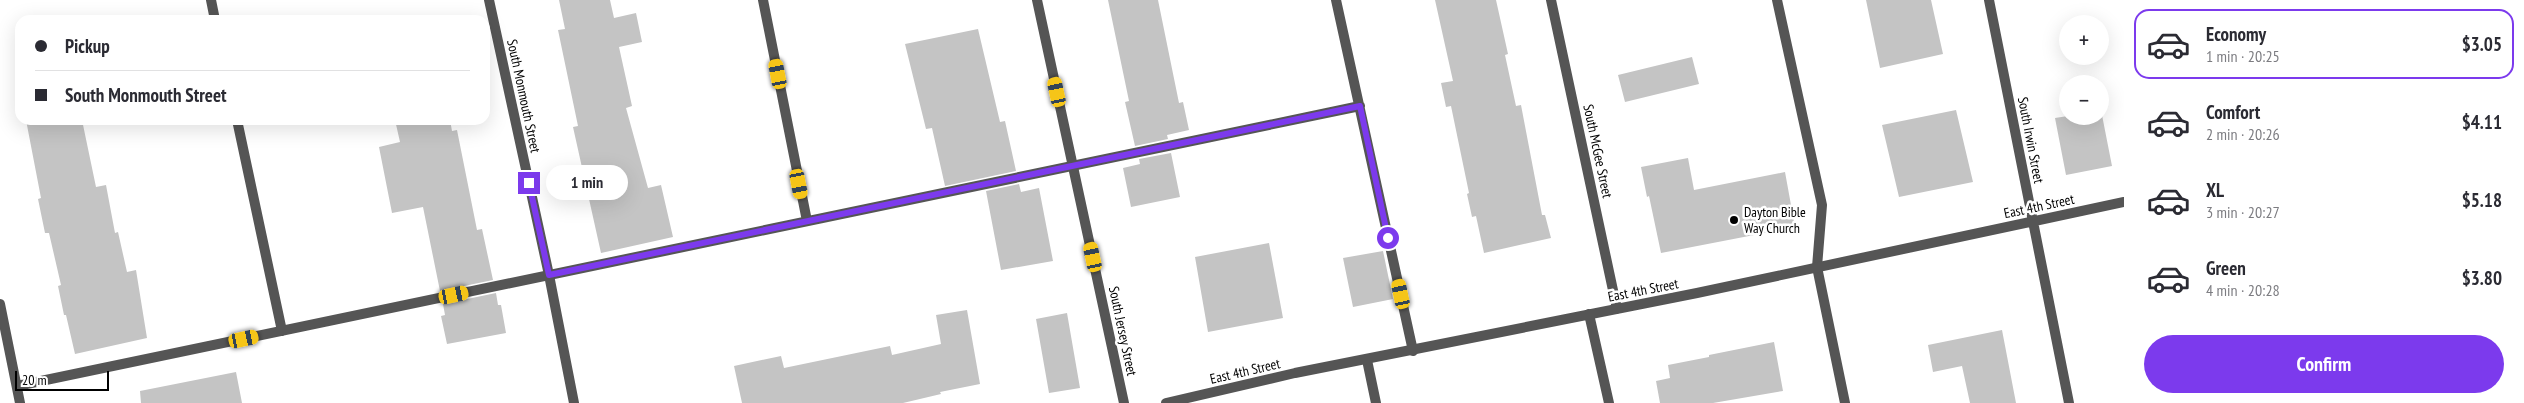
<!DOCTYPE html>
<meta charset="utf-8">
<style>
:root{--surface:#fff;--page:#f7f7f7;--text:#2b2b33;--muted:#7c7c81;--line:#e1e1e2;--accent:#7c3aed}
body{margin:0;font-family:"PT Sans Narrow",sans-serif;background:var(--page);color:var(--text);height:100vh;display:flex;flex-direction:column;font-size:19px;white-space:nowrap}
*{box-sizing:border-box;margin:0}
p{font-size:16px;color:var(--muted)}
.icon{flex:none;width:28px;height:28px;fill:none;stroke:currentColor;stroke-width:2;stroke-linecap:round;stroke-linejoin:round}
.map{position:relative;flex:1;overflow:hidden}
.details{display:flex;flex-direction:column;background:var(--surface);width:400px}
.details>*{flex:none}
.hud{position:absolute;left:15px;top:15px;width:475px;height:110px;border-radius:15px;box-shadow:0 5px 20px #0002;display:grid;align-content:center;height:110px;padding:0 20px;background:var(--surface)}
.buttons{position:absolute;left:2059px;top:15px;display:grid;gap:10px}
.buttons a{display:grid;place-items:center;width:50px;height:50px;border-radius:50%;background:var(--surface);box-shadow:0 5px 20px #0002;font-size:25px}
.scale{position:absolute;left:15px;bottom:12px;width:94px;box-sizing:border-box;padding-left:5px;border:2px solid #000;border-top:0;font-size:14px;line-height:18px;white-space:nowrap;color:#000;-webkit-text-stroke:4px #fff;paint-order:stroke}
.end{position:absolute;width:22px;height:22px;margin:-11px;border:6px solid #7c3aed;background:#fff;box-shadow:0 0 0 2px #fff}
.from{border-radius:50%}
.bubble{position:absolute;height:35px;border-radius:18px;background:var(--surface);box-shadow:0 5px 20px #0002;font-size:16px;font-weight:600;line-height:35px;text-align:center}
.car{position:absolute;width:15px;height:30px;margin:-15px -8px;border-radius:6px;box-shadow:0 0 4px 1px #0007;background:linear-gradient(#f5c518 24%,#345 0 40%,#f5c518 0 76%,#345 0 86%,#f5c518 0)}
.hud b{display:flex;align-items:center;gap:18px;height:48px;font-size:19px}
.hud b+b{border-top:1px solid var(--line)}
.hud i{width:12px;height:12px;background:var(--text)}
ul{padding:9px 0 0;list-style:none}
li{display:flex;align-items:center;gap:15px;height:70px;margin:0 10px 8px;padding:0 10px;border:2px solid transparent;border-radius:15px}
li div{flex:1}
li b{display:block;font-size:19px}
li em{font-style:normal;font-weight:600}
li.selected{border-color:var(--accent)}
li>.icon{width:45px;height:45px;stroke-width:1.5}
.cta{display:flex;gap:10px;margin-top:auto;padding:10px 20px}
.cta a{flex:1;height:58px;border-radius:30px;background:var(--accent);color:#fff;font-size:20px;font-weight:600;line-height:58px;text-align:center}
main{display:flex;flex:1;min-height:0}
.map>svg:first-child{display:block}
.building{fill:#c4c4c4}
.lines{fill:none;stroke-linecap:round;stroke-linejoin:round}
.lane{stroke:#555;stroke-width:10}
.street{stroke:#555;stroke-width:10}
.route{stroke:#7c3aed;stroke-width:6}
.poi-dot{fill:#000;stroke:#fff;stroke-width:2}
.labels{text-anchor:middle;stroke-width:5;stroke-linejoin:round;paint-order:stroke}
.street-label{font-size:14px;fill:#000;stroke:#fff}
.poi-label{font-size:14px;fill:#000;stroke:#fff;text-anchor:start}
</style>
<main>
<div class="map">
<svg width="2124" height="403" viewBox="0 0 2124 403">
<rect width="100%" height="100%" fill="#fff"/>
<path class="building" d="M559 0H610L614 18 636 13 642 42 619 47 632 106 626 108 648 188 661 185 673 237 601 253 573 127 578 126 558 30 565 29Z
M1108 0H1158L1179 103 1183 102 1189 130 1167 135 1168 139 1135 146 1125 102 1129 101Z
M1435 0H1496L1508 54 1505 55 1516 106 1521 105 1542 215H1545L1551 238 1484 253 1476 216 1472 217 1467 194 1469 193 1451 106 1446 107 1441 83 1453 81Z
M1866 0H1931L1943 54 1880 68Z
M978 29 1000 122 1005 121 1016 171 945 186 932 128 926 129 905 44Z
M1692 57 1699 84 1625 102 1618 75Z
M1956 110 1973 182 1899 197 1882 125Z
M2101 110 2112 166 2066 175 2055 118 2068 116H2100Z
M26 120H82L96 187 106 185 115 233 118 232 127 272 136 270 147 338 75 354 66 315H64L58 286 61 285 49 233H45L38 199 41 198Z
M395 120H450L452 131 457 130 477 230 482 229 493 280 440 291 423 207 392 213 379 147 400 142Z
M1171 153 1180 197 1131 207 1123 168 1140 164 1139 159Z
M1688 158 1694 190 1785 172 1795 227 1661 253 1649 196 1647 197 1641 167Z
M1019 184 1021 192 1039 188 1053 261 1001 270 986 191Z
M1269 243 1283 318 1208 332 1195 257Z
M1383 251 1393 299 1353 307 1343 258Z
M496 293 498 305H501L506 333 447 344 441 316 445 315 443 304Z
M967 310 980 384 940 392 941 394 903 403H742L734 366 781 356 784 368 890 346 892 355 941 344 936 315Z
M1067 313 1080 388 1049 393 1036 319Z
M2002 330 2016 403H1970L1962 366 1933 372 1928 345Z
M1774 342 1783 391 1713 403H1660L1656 381 1670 378 1668 365 1709 357V355Z
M236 372 242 403H141L140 391Z"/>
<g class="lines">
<path class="lane" d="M211 0 215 20
M763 0 807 221
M1336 0 1413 351
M1777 0 1822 205 1817 267 1845 403
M237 120 282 331
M1367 360 1376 403
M17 386 1360 106"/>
<path class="street" d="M489 0 549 275 574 403
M1037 0 1124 403
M1551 0 1617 309
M1989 0 2069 403
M0 304 20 403
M1589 314 1609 403
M1166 403 1295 373 1697 293 2124 202"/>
</g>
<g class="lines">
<path class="route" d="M529 183 549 275 1360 106 1388 238"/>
</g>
<circle class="poi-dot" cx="1734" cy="220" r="5"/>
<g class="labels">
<g class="street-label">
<text transform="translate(524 96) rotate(78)" y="5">South Monmouth Street</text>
<text transform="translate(2031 140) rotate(79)" y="5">South Irwin Street</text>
<text transform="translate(1598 151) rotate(78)" y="5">South McGee Street</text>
<text transform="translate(2039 206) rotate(-12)" y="5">East 4th Street</text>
<text transform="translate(1643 290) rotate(-11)" y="5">East 4th Street</text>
<text transform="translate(1123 331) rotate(78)" y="5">South Jersey Street</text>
<text transform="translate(1245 371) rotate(-13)" y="5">East 4th Street</text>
</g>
<g class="poi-label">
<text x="1744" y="217">Dayton Bible<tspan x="1744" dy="16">Way Church</tspan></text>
</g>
</g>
</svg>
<div class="buttons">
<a>+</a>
<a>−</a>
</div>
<div class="scale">20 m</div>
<i class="end from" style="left:1388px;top:238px"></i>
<i class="end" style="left:529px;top:183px"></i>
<div class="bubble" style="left:546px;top:165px;width:82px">1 min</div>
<i class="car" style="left:778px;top:74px;rotate:349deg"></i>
<i class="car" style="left:1057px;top:92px;rotate:348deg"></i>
<i class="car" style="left:799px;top:184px;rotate:169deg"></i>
<i class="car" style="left:1093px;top:257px;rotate:348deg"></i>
<i class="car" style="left:1401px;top:294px;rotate:348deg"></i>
<i class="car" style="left:454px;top:295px;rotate:78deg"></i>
<i class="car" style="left:244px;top:339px;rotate:78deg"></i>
<div class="hud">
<b><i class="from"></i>Pickup</b>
<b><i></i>South Monmouth Street</b>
</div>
</div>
<section class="details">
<ul>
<li class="selected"><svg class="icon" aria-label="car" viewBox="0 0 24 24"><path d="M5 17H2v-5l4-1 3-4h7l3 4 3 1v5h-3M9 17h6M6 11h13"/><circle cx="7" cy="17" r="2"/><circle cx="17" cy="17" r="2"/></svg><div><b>Economy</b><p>1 min · 20:25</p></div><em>$3.05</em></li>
<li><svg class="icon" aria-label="car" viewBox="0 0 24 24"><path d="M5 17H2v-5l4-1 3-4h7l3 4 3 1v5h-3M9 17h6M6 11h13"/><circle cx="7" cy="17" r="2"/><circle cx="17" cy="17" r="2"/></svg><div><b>Comfort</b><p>2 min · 20:26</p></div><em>$4.11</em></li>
<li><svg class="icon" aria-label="car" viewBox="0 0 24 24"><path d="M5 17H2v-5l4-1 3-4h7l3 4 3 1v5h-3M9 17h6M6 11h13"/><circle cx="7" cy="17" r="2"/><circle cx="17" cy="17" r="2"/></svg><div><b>XL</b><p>3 min · 20:27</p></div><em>$5.18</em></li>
<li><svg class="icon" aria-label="car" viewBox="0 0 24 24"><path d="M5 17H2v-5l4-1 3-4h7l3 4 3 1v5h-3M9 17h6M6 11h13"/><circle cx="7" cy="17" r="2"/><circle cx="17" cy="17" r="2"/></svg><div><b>Green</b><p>4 min · 20:28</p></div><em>$3.80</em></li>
</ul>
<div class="cta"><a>Confirm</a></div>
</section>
</main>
